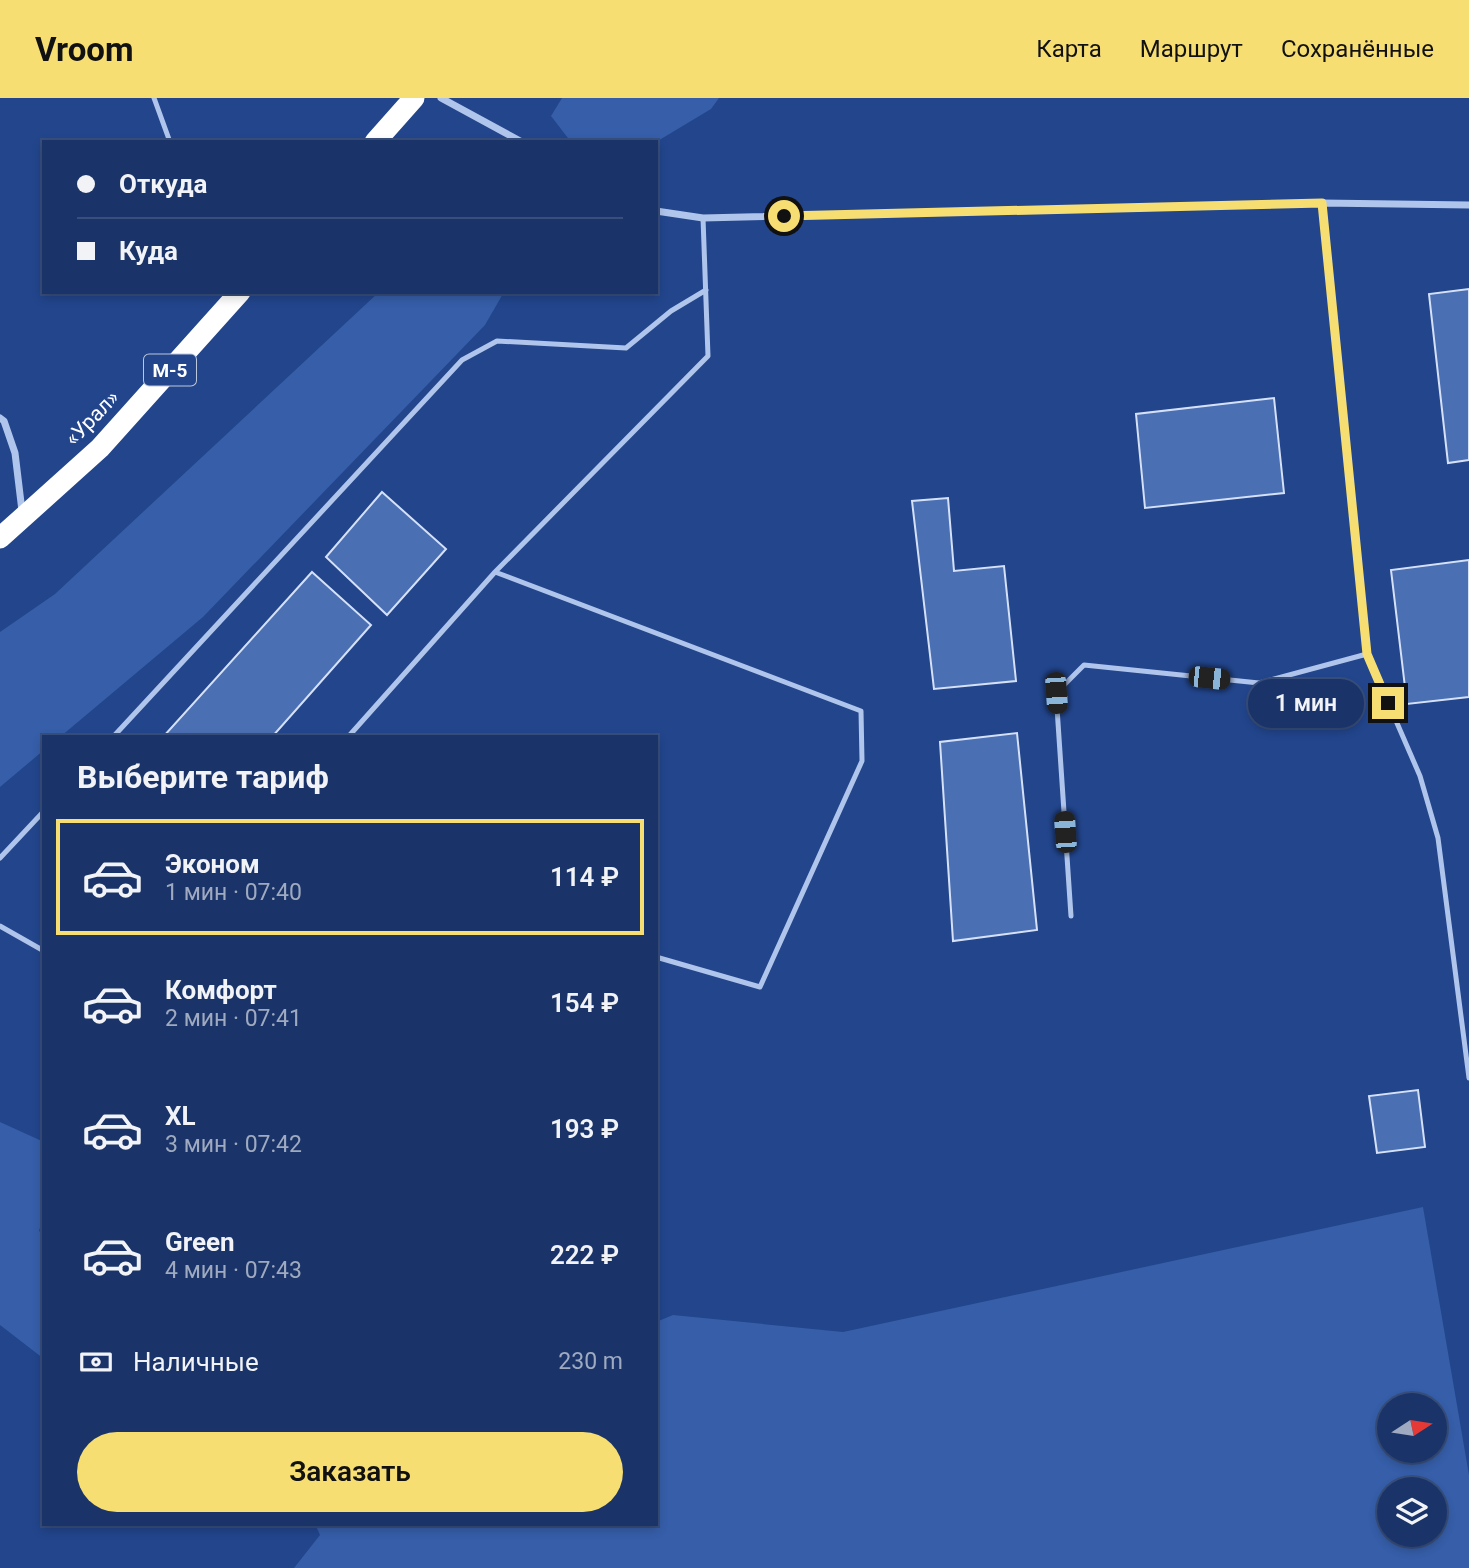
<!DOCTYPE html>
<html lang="ru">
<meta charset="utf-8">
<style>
:root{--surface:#1a3469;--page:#233c6f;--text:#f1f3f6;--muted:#9faac0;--line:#384f7d;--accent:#f7de73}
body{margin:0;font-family:Roboto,sans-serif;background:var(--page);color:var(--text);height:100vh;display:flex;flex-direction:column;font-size:26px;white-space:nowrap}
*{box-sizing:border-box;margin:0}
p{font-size:23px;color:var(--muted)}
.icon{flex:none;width:38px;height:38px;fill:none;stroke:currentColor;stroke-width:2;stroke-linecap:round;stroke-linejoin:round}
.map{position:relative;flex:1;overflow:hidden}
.side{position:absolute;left:42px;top:637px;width:616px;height:791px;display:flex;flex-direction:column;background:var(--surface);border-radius:0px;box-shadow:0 4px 10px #0003,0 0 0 2px var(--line)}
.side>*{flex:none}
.hud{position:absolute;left:42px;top:42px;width:616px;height:154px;border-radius:0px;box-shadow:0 4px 10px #0003,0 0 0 2px var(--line);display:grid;align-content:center;height:154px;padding:0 35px;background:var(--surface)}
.needle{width:46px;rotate:78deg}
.controls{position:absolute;left:1377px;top:1295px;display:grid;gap:14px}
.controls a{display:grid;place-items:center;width:70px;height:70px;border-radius:50%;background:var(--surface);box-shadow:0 4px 10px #0003,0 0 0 2px var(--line);font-size:35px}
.end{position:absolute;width:32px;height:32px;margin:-16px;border:9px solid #f7de73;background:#111;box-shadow:0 0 0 4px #111}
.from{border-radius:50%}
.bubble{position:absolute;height:49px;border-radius:24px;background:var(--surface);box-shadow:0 4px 10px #0003,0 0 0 2px var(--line);font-size:23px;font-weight:600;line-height:49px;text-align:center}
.car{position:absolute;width:21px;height:42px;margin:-21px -10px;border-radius:9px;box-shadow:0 0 5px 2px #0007;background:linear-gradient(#222 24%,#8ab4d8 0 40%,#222 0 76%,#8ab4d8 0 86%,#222 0)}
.hud b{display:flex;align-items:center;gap:24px;height:66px;font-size:26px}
.hud b+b{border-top:2px solid var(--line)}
.hud i{width:18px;height:18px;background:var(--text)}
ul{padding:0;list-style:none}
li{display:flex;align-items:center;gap:21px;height:116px;margin:0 14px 10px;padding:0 21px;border:4px solid transparent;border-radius:0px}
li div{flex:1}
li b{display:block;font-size:26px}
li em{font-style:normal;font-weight:600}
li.current{border-color:var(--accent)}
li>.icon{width:63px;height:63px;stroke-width:1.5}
h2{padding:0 35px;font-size:32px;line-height:84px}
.pay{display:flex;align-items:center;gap:18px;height:77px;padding:0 35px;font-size:26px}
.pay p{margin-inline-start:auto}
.action{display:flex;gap:14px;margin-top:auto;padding:14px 35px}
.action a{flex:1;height:80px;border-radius:42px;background:var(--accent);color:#111;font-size:28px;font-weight:600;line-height:80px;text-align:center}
header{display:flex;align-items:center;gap:42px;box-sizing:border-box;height:98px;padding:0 35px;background:var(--accent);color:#111}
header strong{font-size:33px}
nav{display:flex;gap:38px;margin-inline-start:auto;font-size:24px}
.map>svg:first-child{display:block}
.green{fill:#365ea9;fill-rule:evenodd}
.building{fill:#4b6fb3;stroke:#d5e1f8;stroke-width:2}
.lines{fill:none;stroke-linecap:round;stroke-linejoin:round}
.lane{stroke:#b0c5eb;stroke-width:5}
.street{stroke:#b0c5eb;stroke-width:7}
.highway{stroke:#fff;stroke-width:21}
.route{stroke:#f7de73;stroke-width:9}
.labels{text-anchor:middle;stroke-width:6;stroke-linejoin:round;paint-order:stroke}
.shield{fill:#22458c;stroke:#bdc7dc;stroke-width:2}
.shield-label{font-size:19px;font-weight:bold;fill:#fff}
.street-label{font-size:21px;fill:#fff;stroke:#22458c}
</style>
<header>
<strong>Vroom</strong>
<nav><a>Карта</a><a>Маршрут</a><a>Сохранённые</a></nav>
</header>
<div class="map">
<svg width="1469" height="1470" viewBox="0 0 1469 1470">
<rect width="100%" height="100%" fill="#22458c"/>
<path class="green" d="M562 0H719L711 11 656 44H571L551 18Z
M379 194H504L485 227 203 519 60 639H44V652L0 689V534L55 496Z
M0 1024 44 1044V1116L39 1133 44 1136V1261L0 1227Z
M1423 1109 1469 1377V1470H294L320 1437 315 1426H656V1224L673 1217 843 1234ZM1390 1307H1435V1353H1390ZM1390 1391H1435V1437H1390Z"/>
<path class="building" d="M1469 191V362L1448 365 1429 196Z
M1274 300 1284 395 1145 410 1136 316Z
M382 394 446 451 387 517 326 459Z
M948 400 954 473 1004 468 1016 583 934 591 912 403Z
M1469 462V599L1407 606 1391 472Z
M312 474 371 527 272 639H163Z
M1017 635 1037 832 953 843 940 644Z
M1418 992 1425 1049 1377 1055 1369 998Z"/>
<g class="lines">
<path class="lane" d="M154 0 170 44
M495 474 861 613 862 663 760 889 656 859
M1367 556 1420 678 1438 740 1469 980
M113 639 462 262 497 243 626 250 671 213 706 192
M348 639 495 474 708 258 703 120
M0 760 44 713
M1071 818 1056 595 1084 567 1259 585 1367 556 1322 105
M0 828 44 853"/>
<path class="street" d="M441 0 522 44
M656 113 703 120 1322 105 1469 107
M0 320 4 323 15 355 22 413"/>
<path class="highway" d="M375 44 414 0
M0 440 100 350 240 194"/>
</g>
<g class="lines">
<path class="route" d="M784 118 1322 105 1367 556 1388 605"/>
</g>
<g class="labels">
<rect class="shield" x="144" y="256.5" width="52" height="31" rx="5"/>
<g class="shield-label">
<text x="170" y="279">М-5</text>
</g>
<g class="street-label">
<text transform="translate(92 320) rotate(-46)" y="7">«Урал»</text>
</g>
</g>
</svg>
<div class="controls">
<a><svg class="needle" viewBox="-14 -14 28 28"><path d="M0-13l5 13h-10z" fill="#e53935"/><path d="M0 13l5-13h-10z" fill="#9faac0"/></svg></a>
<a><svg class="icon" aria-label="layers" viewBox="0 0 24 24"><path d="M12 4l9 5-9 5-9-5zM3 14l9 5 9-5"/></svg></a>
</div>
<i class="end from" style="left:784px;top:118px"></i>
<i class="end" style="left:1388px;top:605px"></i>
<div class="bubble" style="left:1248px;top:581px;width:116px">1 мин</div>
<i class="car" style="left:1209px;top:580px;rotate:96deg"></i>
<i class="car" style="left:1056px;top:595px;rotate:176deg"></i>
<i class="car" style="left:1065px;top:734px;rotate:356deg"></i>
<div class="hud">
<b><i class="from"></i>Откуда</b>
<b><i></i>Куда</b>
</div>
<section class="side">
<h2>Выберите тариф</h2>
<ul>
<li class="current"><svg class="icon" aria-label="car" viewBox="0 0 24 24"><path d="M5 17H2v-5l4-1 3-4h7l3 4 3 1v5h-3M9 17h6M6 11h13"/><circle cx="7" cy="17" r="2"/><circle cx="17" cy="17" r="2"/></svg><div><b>Эконом</b><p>1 мин · 07:40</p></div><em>114 ₽</em></li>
<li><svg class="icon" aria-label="car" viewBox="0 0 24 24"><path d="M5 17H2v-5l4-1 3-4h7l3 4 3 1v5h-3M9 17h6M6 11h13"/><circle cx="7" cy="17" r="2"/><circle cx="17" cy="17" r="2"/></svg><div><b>Комфорт</b><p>2 мин · 07:41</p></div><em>154 ₽</em></li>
<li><svg class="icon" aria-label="car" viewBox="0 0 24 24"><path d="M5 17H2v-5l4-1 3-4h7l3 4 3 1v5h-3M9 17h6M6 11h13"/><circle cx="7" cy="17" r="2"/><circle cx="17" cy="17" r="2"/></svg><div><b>XL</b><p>3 мин · 07:42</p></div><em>193 ₽</em></li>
<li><svg class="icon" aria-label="car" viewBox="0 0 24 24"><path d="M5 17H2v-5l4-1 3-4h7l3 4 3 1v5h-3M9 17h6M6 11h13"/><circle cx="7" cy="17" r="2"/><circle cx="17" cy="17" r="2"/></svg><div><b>Green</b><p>4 мин · 07:43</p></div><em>222 ₽</em></li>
</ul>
<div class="pay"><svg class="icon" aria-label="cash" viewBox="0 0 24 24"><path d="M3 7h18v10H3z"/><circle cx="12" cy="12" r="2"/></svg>Наличные<p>230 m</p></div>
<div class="action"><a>Заказать</a></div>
</section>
</div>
